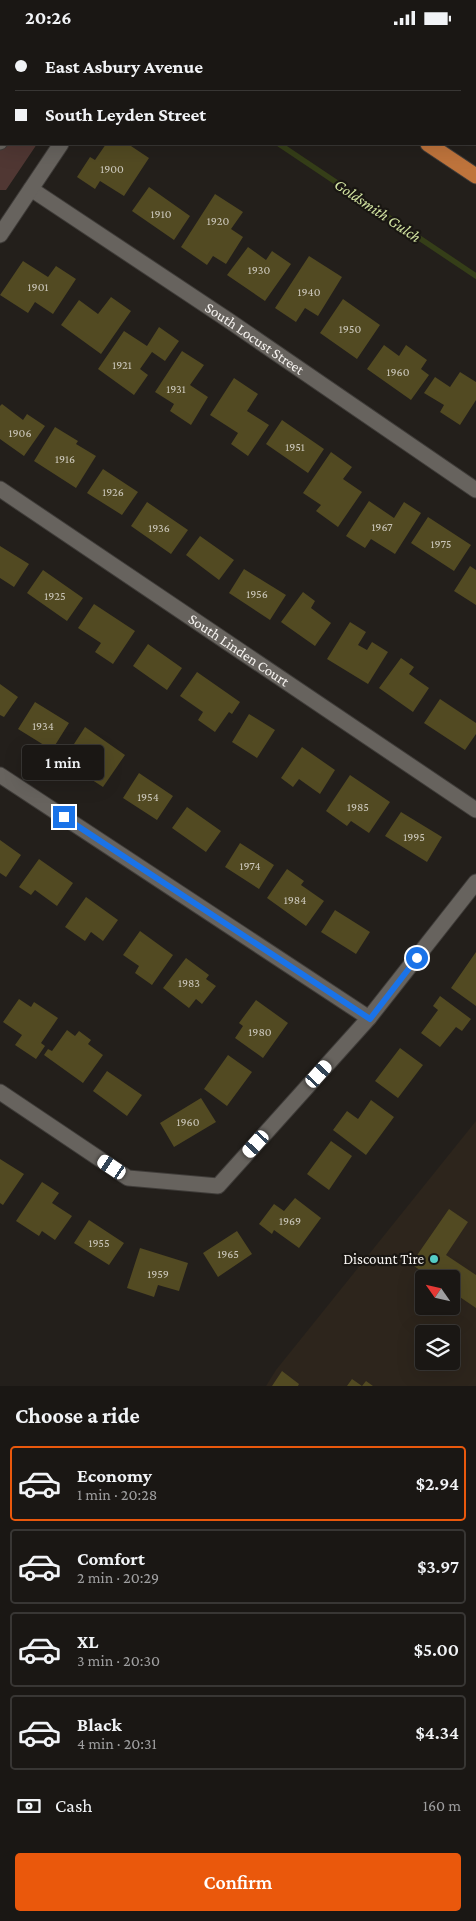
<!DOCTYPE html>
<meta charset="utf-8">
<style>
:root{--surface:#1a1714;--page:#272422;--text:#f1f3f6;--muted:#9f9fa0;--line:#383634;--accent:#ea580c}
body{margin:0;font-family:"Crimson Pro",serif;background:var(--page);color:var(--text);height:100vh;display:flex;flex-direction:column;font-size:19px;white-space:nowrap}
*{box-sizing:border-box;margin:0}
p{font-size:16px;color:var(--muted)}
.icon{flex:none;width:28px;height:28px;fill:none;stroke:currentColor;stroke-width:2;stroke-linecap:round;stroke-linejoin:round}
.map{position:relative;height:1351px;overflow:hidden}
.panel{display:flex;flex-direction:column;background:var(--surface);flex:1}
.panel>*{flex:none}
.hud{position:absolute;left:0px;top:0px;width:476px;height:110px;box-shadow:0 5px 20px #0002,0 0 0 1px var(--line);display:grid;align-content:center;height:110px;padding:0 15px;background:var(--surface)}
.needle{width:32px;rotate:304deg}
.controls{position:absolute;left:415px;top:1235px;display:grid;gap:10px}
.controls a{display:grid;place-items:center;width:45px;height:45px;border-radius:5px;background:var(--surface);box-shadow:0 5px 20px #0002,0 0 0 1px var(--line);font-size:25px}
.end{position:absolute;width:22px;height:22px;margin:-11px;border:6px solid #1a73e8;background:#fff;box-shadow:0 0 0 2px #fff}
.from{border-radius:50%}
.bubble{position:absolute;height:35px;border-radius:5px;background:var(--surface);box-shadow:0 5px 20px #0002,0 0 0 1px var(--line);font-size:16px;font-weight:600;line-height:35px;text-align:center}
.car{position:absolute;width:15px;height:30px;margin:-15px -8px;border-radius:6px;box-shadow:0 0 4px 1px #0007;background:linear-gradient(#fff 24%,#345 0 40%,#fff 0 76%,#345 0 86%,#fff 0)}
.hud b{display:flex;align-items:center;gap:18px;height:48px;font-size:19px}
.hud b+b{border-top:1px solid var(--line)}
.hud i{width:12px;height:12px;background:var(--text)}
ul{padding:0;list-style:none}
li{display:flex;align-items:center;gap:15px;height:75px;margin:0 10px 8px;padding:0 5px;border:2px solid var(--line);border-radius:5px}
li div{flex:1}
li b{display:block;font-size:19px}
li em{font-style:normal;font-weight:600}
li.current{border-color:var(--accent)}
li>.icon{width:45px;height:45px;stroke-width:1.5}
h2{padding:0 15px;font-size:22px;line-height:60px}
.pay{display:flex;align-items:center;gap:12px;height:55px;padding:0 15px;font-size:19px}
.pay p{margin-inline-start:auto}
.action{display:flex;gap:10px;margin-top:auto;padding:10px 15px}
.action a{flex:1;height:58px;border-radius:5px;background:var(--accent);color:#fff;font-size:20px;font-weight:600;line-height:58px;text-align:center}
.status{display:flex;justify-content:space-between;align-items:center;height:35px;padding:0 25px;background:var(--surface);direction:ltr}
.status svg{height:14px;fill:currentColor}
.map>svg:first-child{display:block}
.built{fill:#2d251c;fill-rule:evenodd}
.green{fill:#503733}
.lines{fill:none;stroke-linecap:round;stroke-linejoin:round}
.stream{stroke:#353e18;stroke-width:5.5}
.building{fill:#524a22}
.minor-casing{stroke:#3f3c39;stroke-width:17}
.major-casing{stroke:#3f3c39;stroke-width:17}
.minor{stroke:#67635e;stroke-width:15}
.major{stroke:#bf743c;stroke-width:15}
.route{stroke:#1a73e8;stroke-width:6}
.poi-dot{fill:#55cec6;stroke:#191612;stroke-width:2}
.labels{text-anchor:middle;stroke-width:4.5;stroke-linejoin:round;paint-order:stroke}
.number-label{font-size:12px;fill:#ccc8bc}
.street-label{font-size:15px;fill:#f5f2ef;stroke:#191612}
.poi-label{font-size:15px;fill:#f5f2ef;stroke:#191612;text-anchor:end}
.water-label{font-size:16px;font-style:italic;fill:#d3e4a2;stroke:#191612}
</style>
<div class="status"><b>20:26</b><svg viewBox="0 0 49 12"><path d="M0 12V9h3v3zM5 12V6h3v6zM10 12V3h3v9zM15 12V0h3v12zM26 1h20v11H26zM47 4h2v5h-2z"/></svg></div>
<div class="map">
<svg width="476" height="1351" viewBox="0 0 476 1351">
<rect width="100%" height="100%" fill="#231f1b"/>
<path class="built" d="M476 1086V1351H266L276 1335ZM424 1244H451V1271H424ZM424 1299H451V1326H424Z"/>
<path class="green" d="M0 0H112L1 1V109H37L6 155H0Z"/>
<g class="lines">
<path class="stream" d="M0 8H1
M279 109 476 241"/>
</g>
<path class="building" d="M106 109H128L149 123 124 161 100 146 95 154 77 142 90 122 95 125Z
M149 152 190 181 174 205 132 176Z
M215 159 243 177 231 194 243 202 226 229 213 221 207 230 181 212Z
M248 212 266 225 272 216 291 229 265 266 227 240Z
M309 221 342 242 318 281 305 273 296 287 275 273Z
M23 226 48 242 56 231 76 244 53 279 35 267 28 278 0 260Z
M111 262 131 276 101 319 61 290 79 265 98 279Z
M343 264 380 290 357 324 320 298Z
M159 292 179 306 165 326 152 317 140 334 148 340 134 360 98 334 124 296 147 311Z
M384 310 399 321 406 310 427 325 421 334 429 340 411 365 367 334Z
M182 316 204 330 190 350 208 362 191 390 170 376 174 369 155 357Z
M460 337 476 347V365L460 390 440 377 444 370 424 358 435 342 450 352Z
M234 343 258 359 247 376 269 390 248 421 231 409 238 398 210 380Z
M2 369 23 385 27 379 45 391 24 421 0 404V371Z
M282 385 324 414 308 438 266 409Z
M55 392 78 406 76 409 96 421 76 453 34 426Z
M331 417 352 432 343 444 362 457 338 492 316 476 321 470 303 458Z
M103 434 138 457 122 480 87 458Z
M369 466 394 483 404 467 421 478 395 519 371 504 365 513 346 501Z
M147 467 188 495 171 519 131 491Z
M428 482 471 510 454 536 411 508Z
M200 501 234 525 219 545 186 520Z
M0 511 29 529 14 552 0 543Z
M470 531 476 535V570L454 556Z
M244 534 286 560 270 585 229 558Z
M43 535 83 563 67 586 27 558Z
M303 557 315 566 311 573 331 588 315 611 281 587Z
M94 569 135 596 113 629 95 617 101 608 78 593Z
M350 587 366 597 358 610 367 615 372 607 388 617 368 649 327 624Z
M148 609 182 633 167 655 133 631Z
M401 623 414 632 409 639 429 653 413 677 379 653Z
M197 637 240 667 232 679 229 677 215 697 198 685 203 677 180 661Z
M0 649 18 662 4 682 0 680Z
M440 664 476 688V699L465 715 424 688Z
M35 667 69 688 52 715 18 694Z
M249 679 275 695 257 723 232 707Z
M85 692 125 720 103 752 63 726Z
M302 712 335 735 320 759 299 744 293 752 281 743Z
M139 738 173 761 157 785 123 763Z
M350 740 390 767 369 798 351 786 347 791 326 776Z
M187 772 221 796 206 817 172 793Z
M401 777 442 802 427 827 385 801Z
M0 805 21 820 6 842 0 838Z
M240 808 274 830 259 854 225 832Z
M39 824 73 848 57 871 35 855 31 860 19 852Z
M287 834 304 846 301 850 324 866 306 891 267 863Z
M86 862 118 885 103 906 91 897 85 906 65 892Z
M335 875 370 897 356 919 321 897Z
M140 896 173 920 152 950 135 938 139 931 123 920Z
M476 917V971L451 953Z
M186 923 209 940 206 944 216 951 202 969 196 964 189 973 163 953Z
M440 961 471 984 462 996 456 992 440 1012 421 998 438 975 433 971Z
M19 964 31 972 34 967 58 983 41 1008 45 1011 36 1024 15 1010 22 1000 3 987Z
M256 965 288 988 263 1023 235 1003 243 991 239 988Z
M67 995 75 1001 79 996 91 1005 88 1009 103 1020 83 1048 44 1020 48 1014 52 1016Z
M400 1013 423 1030 398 1063 375 1046Z
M228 1020 252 1037 227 1071 204 1054Z
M107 1036 142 1060 127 1081 93 1056Z
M201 1063 216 1087 174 1112 160 1088Z
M371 1065 394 1082 366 1120 333 1095 347 1076 358 1084Z
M331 1106 352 1121 329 1155 307 1139Z
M0 1124 24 1139 3 1170 0 1168Z
M42 1147 59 1158 52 1168 72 1181 55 1205 42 1196 39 1201 16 1186Z
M295 1163 321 1183 299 1213 274 1195 272 1199 259 1189 274 1169 284 1176Z
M449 1174 468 1187 446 1220 476 1240V1273L451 1256V1244H433L411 1229Z
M89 1185 124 1208 109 1230 74 1208Z
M237 1196 252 1219 218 1242 203 1218Z
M140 1213 188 1228 179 1256 158 1250 154 1262 127 1253Z
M282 1336 299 1349 298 1351H272Z
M352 1344 362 1351 366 1346 373 1351H347Z"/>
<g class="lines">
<g class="minor-casing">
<g id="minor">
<path d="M135 1 136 0"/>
<path d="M0 46 1 47"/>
<path d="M0 107 1 105"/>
<path id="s1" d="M31 154 228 285 476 455"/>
<path d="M0 200 61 109"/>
<path id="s2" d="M0 454 476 775"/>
<path d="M0 740 369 983"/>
<path d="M0 1057 128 1143 218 1151 369 983 476 847"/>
</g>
</g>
<g class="major-casing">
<path id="major" d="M267 0 269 1
M342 0 344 1
M475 90 476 91
M428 109 476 141"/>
</g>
<use href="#minor" class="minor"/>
<use href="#major" class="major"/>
</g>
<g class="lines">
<path class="route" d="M64 782 370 984 417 923"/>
</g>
<circle class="poi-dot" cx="434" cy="1224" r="5"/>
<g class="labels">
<g class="number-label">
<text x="112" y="138">1900</text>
<text x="161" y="183">1910</text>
<text x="218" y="190">1920</text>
<text x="259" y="239">1930</text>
<text x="38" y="256">1901</text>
<text x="309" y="261">1940</text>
<text x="350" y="298">1950</text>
<text x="122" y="334">1921</text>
<text x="398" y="341">1960</text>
<text x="176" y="358">1931</text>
<text x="20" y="402">1906</text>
<text x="295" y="416">1951</text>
<text x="65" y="428">1916</text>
<text x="113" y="461">1926</text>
<text x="382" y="496">1967</text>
<text x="159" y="497">1936</text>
<text x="441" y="513">1975</text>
<text x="257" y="563">1956</text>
<text x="55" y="565">1925</text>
<text x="43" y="695">1934</text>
<text x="148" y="766">1954</text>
<text x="358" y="776">1985</text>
<text x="414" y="806">1995</text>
<text x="250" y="835">1974</text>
<text x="295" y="869">1984</text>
<text x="189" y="952">1983</text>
<text x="260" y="1001">1980</text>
<text x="188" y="1091">1960</text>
<text x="290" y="1190">1969</text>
<text x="99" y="1212">1955</text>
<text x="228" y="1223">1965</text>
<text x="158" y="1243">1959</text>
</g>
<g class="street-label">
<text dy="5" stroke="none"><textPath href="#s1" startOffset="269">South Locust Street</textPath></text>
<text dy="5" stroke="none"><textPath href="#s2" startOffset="288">South Linden Court</textPath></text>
</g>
<g class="poi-label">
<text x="424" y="1229">Discount Tire</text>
</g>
<g class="water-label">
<text transform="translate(378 175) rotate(34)" y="6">Goldsmith Gulch</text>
</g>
</g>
</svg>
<div class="controls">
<a><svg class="needle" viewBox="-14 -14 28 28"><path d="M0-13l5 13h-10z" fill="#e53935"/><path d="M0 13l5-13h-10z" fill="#9f9fa0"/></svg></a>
<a><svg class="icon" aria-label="layers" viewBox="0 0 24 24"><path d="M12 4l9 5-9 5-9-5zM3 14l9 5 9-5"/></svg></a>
</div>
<i class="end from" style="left:417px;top:923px"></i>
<i class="end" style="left:64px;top:782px"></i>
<div class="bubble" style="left:22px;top:710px;width:82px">1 min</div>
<i class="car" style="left:319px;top:1039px;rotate:42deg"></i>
<i class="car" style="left:256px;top:1109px;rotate:222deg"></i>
<i class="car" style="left:112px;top:1132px;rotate:304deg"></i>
<div class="hud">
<b><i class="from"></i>East Asbury Avenue</b>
<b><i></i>South Leyden Street</b>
</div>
</div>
<section class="panel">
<h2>Choose a ride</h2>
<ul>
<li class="current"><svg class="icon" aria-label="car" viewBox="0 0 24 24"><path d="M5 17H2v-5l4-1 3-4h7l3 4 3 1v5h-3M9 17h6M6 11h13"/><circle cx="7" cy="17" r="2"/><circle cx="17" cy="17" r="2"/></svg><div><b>Economy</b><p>1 min · 20:28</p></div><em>$2.94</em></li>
<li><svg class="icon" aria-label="car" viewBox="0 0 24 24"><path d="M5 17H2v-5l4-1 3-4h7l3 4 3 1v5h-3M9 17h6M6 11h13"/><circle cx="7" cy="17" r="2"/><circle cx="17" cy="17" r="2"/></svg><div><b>Comfort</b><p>2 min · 20:29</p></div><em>$3.97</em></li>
<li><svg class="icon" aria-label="car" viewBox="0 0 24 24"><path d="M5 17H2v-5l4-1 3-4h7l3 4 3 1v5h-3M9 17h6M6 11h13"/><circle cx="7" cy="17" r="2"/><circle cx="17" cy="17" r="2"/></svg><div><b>XL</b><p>3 min · 20:30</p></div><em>$5.00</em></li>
<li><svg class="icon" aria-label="car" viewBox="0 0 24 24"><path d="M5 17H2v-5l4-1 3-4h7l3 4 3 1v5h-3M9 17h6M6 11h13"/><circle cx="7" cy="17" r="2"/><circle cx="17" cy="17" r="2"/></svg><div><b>Black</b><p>4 min · 20:31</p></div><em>$4.34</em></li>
</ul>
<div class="pay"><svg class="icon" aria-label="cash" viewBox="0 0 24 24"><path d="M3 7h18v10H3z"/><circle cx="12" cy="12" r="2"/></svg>Cash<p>160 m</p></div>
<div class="action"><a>Confirm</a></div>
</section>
